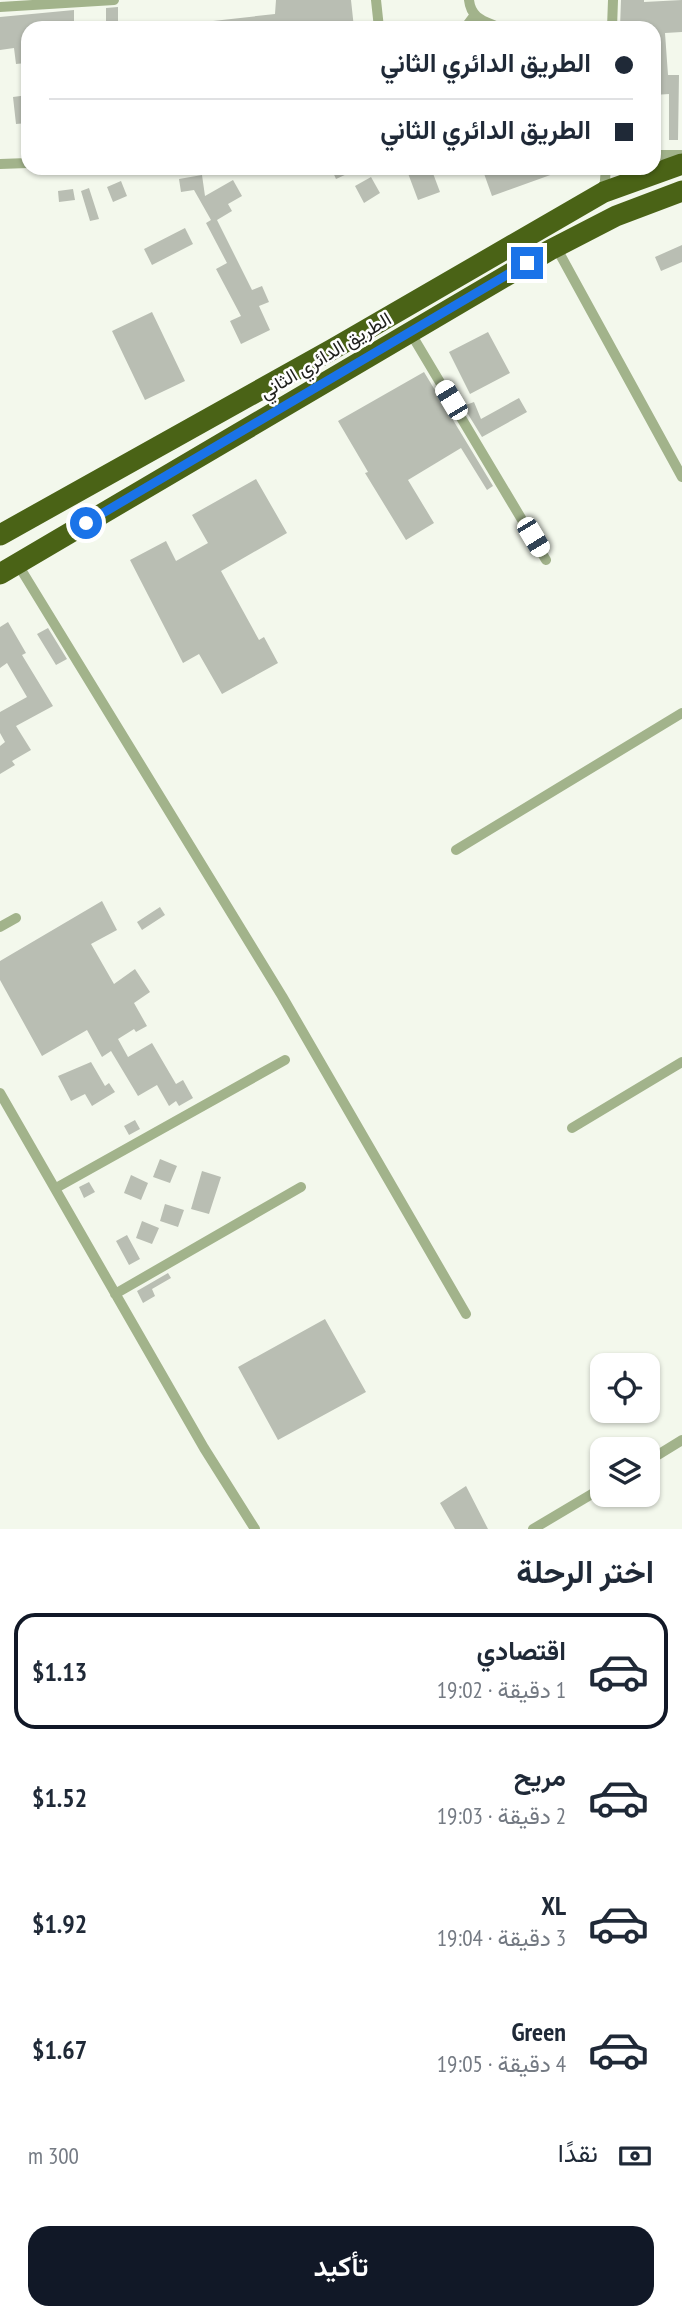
<!DOCTYPE html>
<html lang="ar">
<meta charset="utf-8">
<style>
:root{--surface:#fff;--page:#f6f6f7;--text:#1f2937;--muted:#747a83;--line:#e0e1e3;--accent:#111827}
body{margin:0;font-family:"PT Sans Narrow",Vazirmatn,sans-serif;background:var(--page);color:var(--text);direction:rtl;height:100vh;display:flex;flex-direction:column;font-size:26px;white-space:nowrap}
*{box-sizing:border-box;margin:0}
p{font-size:23px;color:var(--muted)}
.icon{flex:none;width:38px;height:38px;fill:none;stroke:currentColor;stroke-width:2;stroke-linecap:round;stroke-linejoin:round}
.map{position:relative;height:1529px;overflow:hidden;direction:ltr}
.panel{display:flex;flex-direction:column;background:var(--surface);flex:1}
.panel>*{flex:none}
.hud{position:absolute;left:21px;top:21px;width:640px;height:154px;border-radius:21px;box-shadow:0 2px 5px #0004;direction:rtl;display:grid;align-content:center;height:154px;padding:0 28px;background:var(--surface)}
.tools{position:absolute;left:590px;top:1353px;display:grid;gap:14px}
.tools a{display:grid;place-items:center;width:70px;height:70px;border-radius:14px;background:var(--surface);box-shadow:0 2px 5px #0004;font-size:35px}
.end{position:absolute;width:32px;height:32px;margin:-16px;border:9px solid #1a73e8;background:#fff;box-shadow:0 0 0 4px #fff}
.from{border-radius:50%}
.car{position:absolute;width:21px;height:42px;margin:-21px -10px;border-radius:9px;box-shadow:0 0 5px 2px #0007;background:linear-gradient(#fff 24%,#345 0 40%,#fff 0 76%,#345 0 86%,#fff 0)}
.hud b{display:flex;align-items:center;gap:24px;height:66px;font-size:26px}
.hud b+b{border-top:2px solid var(--line)}
.hud i{width:18px;height:18px;background:var(--text)}
ul{padding:0;list-style:none}
li{display:flex;align-items:center;gap:21px;height:116px;margin:0 14px 10px;padding:0 14px;border:4px solid transparent;border-radius:21px}
li div{flex:1}
li b{display:block;font-size:26px}
li em{font-style:normal;font-weight:600}
li.on{border-color:var(--accent)}
li>.icon{width:63px;height:63px;stroke-width:1.5}
h2{padding:0 28px;font-size:32px;line-height:84px}
.pay{display:flex;align-items:center;gap:18px;height:77px;padding:0 28px;font-size:26px}
.pay p{margin-inline-start:auto}
.cta{display:flex;gap:14px;margin-top:auto;padding:14px 28px}
.cta a{flex:1;height:80px;border-radius:21px;background:var(--accent);color:#fff;font-size:28px;font-weight:600;line-height:80px;text-align:center}
.map>svg:first-child{display:block}
.building{fill:#b9beb3}
.lines{fill:none;stroke-linecap:round;stroke-linejoin:round}
.street{stroke:#a2b38b;stroke-width:10}
.highway{stroke:#4a6316;stroke-width:21}
.route{stroke:#1a73e8;stroke-width:9}
.labels{text-anchor:middle;stroke-width:5;stroke-linejoin:round;paint-order:stroke}
.street-label{font-size:19px;fill:#20211d;stroke:#fff}
</style>
<div class="map">
<svg width="682" height="1529" viewBox="0 0 682 1529">
<rect width="100%" height="100%" fill="#f3f8ec"/>
<path class="building" d="M276 0H351L354 28H200V23L204 22 275 14Z
M621 0H644V2L682 0V32L665 33 668 75H679L678 140H669V94L654 95V28H620Z
M118 7V28H106V8Z
M74 10V28H28V40L23 41 26 63 16 64 14 48 0 50V17Z
M28 95V123L16 124 13 97Z
M331 168H360L336 179Z
M406 168H431L440 192 418 200Z
M482 168H566L567 169 492 196Z
M202 175 205 196 233 180 242 196 228 204 232 211 217 220 252 290 262 286 269 302 259 306 270 330 241 344 230 321 241 316 216 269 227 263 206 223 211 220 194 190 181 192 179 179Z
M371 177 380 193 364 203 355 186Z
M121 181 127 196 113 202 107 187Z
M89 188 99 219 90 221 81 191Z
M73 189 75 200 59 202 58 191Z
M185 228 193 244 152 265 144 249Z
M682 245V262L661 271 655 257Z
M152 312 185 381 145 400 112 331Z
M488 332 510 373 470 394 449 352Z
M424 372 493 486 487 490 461 448 408 480 434 523 406 540 365 473 368 472 338 421Z
M519 398 527 412 482 437 463 406 474 402 481 419Z
M256 479 287 533 221 571 259 640 264 637 278 663 222 694 199 654 183 663 130 560 166 541 176 561 208 543 192 515Z
M8 622 26 653 22 655 53 706 16 726 31 750 12 761 15 765 0 774V746L5 742 0 733V712L27 697 7 663 0 668V627Z
M48 628 67 659 56 665 37 634Z
M102 901 117 930 91 944 114 984 135 969 150 992 134 1003 147 1026 136 1032 134 1029 118 1039 128 1057 152 1043 176 1084 183 1080 193 1098 179 1106 176 1101 169 1106 157 1085 138 1096 111 1051 102 1057 87 1030 42 1056 0 980V961Z
M160 907 165 915 142 930 137 922Z
M91 1062 105 1086 109 1083 115 1092 92 1106 85 1094 71 1101 58 1076Z
M135 1120 140 1129 129 1135 124 1126Z
M160 1159 177 1166 170 1183 153 1177Z
M202 1171 221 1177 209 1214 191 1209Z
M131 1175 148 1183 141 1200 124 1193Z
M89 1182 95 1192 84 1198 79 1187Z
M165 1204 184 1210 178 1227 160 1221Z
M142 1221 159 1228 152 1244 136 1238Z
M127 1235 140 1259 129 1265 116 1241Z
M168 1273 171 1278 152 1289 155 1296 143 1303 137 1291Z
M325 1319 366 1392 278 1440 238 1367Z
M466 1486 488 1529H455L440 1503Z
M619 1494H650L632 1505Z"/>
<g class="lines">
<path class="street" d="M376 0 379 28
M469 0C471 19 485 21 500 28
M0 7 114 0
M465 28 474 16
M612 28 613 0
M654 155H682
M0 164 28 163
M604 192 606 168
M556 247 682 477
M410 332 546 560
M17 563 282 996 466 1314
M456 850 682 713
M0 927 16 918
M0 1093 204 1448 255 1529
M572 1128 682 1062
M56 1188 285 1060
M115 1294 301 1187
M648 1461 682 1440
M533 1529 602 1488"/>
<path class="highway" d="M0 535 333 349 604 192 682 164
M0 574 550 250 616 216 682 191"/>
</g>
<g class="lines">
<path class="route" d="M86 523 527 263"/>
</g>
<g class="labels">
<g class="street-label">
<text transform="translate(325 355) rotate(-31)" y="7">الطريق الدائري الثاني</text>
</g>
</g>
</svg>
<div class="tools">
<a><svg class="icon" aria-label="locate" viewBox="0 0 24 24"><circle cx="12" cy="12" r="6"/><path d="M12 2v4M12 18v4M2 12h4M18 12h4"/></svg></a>
<a><svg class="icon" aria-label="layers" viewBox="0 0 24 24"><path d="M12 4l9 5-9 5-9-5zM3 14l9 5 9-5"/></svg></a>
</div>
<i class="end from" style="left:86px;top:523px"></i>
<i class="end" style="left:527px;top:263px"></i>
<i class="car" style="left:451px;top:400px;rotate:329deg"></i>
<i class="car" style="left:533px;top:537px;rotate:149deg"></i>
<div class="hud">
<b><i class="from"></i>الطريق الدائري الثاني</b>
<b><i></i>الطريق الدائري الثاني</b>
</div>
</div>
<section class="panel">
<h2>اختر الرحلة</h2>
<ul>
<li class="on"><svg class="icon" aria-label="car" viewBox="0 0 24 24"><path d="M5 17H2v-5l4-1 3-4h7l3 4 3 1v5h-3M9 17h6M6 11h13"/><circle cx="7" cy="17" r="2"/><circle cx="17" cy="17" r="2"/></svg><div><b>اقتصادي</b><p>1 دقيقة · 19:02</p></div><em>$1.13</em></li>
<li><svg class="icon" aria-label="car" viewBox="0 0 24 24"><path d="M5 17H2v-5l4-1 3-4h7l3 4 3 1v5h-3M9 17h6M6 11h13"/><circle cx="7" cy="17" r="2"/><circle cx="17" cy="17" r="2"/></svg><div><b>مريح</b><p>2 دقيقة · 19:03</p></div><em>$1.52</em></li>
<li><svg class="icon" aria-label="car" viewBox="0 0 24 24"><path d="M5 17H2v-5l4-1 3-4h7l3 4 3 1v5h-3M9 17h6M6 11h13"/><circle cx="7" cy="17" r="2"/><circle cx="17" cy="17" r="2"/></svg><div><b>XL</b><p>3 دقيقة · 19:04</p></div><em>$1.92</em></li>
<li><svg class="icon" aria-label="car" viewBox="0 0 24 24"><path d="M5 17H2v-5l4-1 3-4h7l3 4 3 1v5h-3M9 17h6M6 11h13"/><circle cx="7" cy="17" r="2"/><circle cx="17" cy="17" r="2"/></svg><div><b>Green</b><p>4 دقيقة · 19:05</p></div><em>$1.67</em></li>
</ul>
<div class="pay"><svg class="icon" aria-label="cash" viewBox="0 0 24 24"><path d="M3 7h18v10H3z"/><circle cx="12" cy="12" r="2"/></svg>نقدًا<p>300 m</p></div>
<div class="cta"><a>تأكيد</a></div>
</section>
